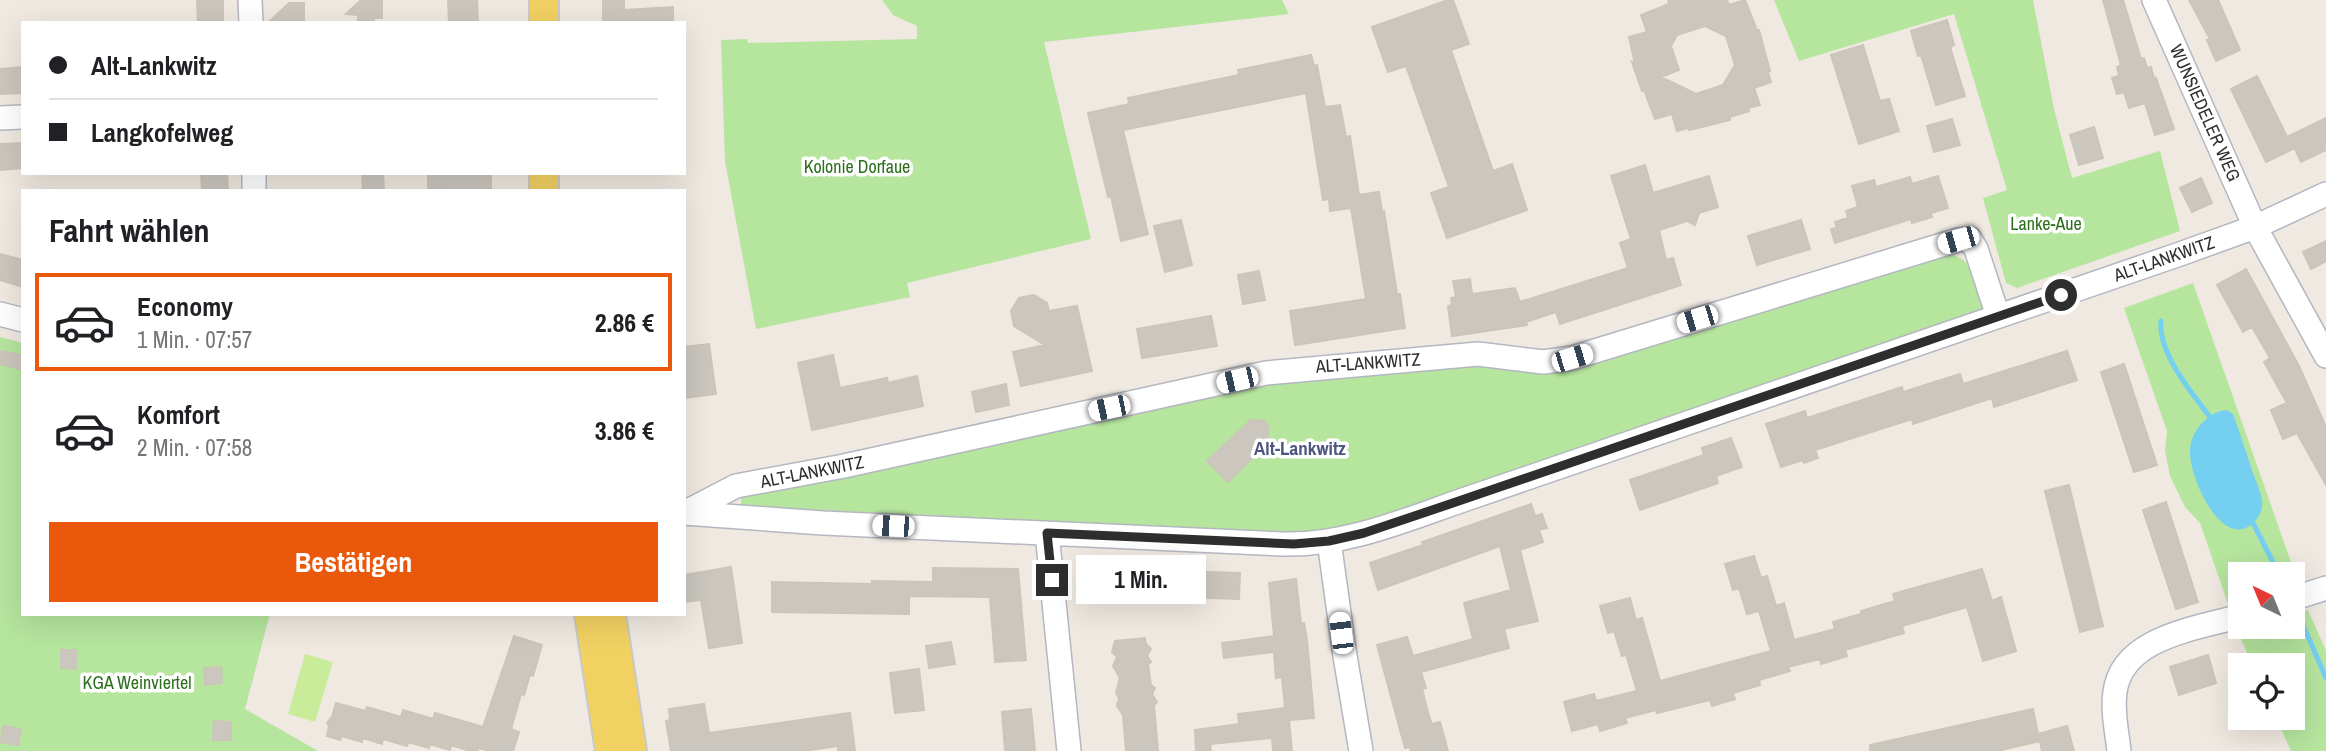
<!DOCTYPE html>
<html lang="de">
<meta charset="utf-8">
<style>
:root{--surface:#fff;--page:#f2f2f2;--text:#202124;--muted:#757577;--line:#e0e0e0;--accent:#ea580c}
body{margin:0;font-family:"Archivo Narrow",sans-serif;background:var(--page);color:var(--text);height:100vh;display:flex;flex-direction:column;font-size:26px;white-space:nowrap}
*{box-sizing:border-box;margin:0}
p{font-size:23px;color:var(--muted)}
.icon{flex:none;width:38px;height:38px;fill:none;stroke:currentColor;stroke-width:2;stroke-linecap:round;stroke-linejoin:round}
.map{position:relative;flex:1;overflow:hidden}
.side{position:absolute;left:21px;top:189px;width:665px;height:427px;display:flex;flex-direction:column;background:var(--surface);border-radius:0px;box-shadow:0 7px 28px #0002}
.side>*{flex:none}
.guide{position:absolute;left:21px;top:21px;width:665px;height:154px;border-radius:0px;box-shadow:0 7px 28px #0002;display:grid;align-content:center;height:154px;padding:0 28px;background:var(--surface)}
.needle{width:46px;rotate:317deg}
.fabs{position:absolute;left:2228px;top:562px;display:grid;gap:14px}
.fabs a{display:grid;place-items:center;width:77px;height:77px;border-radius:0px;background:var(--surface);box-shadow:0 7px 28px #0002;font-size:35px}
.end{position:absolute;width:32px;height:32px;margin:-16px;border:9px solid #2e2e2e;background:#fff;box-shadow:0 0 0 4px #fff}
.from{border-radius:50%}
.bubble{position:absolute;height:49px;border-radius:0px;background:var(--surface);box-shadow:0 7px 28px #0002;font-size:23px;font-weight:700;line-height:49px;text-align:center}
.car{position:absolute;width:21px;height:42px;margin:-21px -10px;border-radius:9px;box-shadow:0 0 5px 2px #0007;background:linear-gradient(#fff 24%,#345 0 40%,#fff 0 76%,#345 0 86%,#fff 0)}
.guide b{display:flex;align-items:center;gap:24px;height:66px;font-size:26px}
.guide b+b{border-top:2px solid var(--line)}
.guide i{width:18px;height:18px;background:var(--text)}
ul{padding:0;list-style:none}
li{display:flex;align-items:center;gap:21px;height:98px;margin:0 14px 10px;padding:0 14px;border:4px solid transparent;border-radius:0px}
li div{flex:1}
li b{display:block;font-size:26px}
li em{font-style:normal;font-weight:700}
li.on{border-color:var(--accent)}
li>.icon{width:63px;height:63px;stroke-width:1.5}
h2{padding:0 28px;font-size:32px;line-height:84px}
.action{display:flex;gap:14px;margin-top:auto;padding:14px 28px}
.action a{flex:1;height:80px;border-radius:0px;background:var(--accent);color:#fff;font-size:28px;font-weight:700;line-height:80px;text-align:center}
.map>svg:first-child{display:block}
.green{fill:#b6e59e}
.pitch{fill:#c9ec9a}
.water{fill:#75cff0}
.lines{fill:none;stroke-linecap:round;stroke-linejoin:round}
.stream{stroke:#75cff0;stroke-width:5}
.building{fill:#cbc7bf;stroke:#cbc5ba;stroke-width:2;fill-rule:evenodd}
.minor-casing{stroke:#b4b7c1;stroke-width:26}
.major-casing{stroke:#c9c9c9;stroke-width:32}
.minor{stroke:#fff;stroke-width:23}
.major{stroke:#f2d163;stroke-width:28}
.route{stroke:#2e2e2e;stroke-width:9}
.labels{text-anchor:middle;stroke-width:7;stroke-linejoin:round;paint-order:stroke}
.street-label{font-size:18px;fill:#2e2e2e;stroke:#fff}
.park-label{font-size:18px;fill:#2c6e1b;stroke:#fff}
.neighbourhood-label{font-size:19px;font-weight:bold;fill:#4d5680;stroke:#fff}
</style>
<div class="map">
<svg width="2326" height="751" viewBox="0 0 2326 751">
<rect width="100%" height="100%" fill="#efe9e1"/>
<path class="green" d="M882 0H1282L1289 14 1044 42 1091 239 907 283 910 297 756 329 725 161 721 40 747 39 748 43 917 39V26L893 15Z
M1774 0H2033L2054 109 2072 178 2160 151 2180 231 2017 288 2006 283 1983 198 2007 190 1954 14 1799 61Z
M1951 254C1977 262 1978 286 1985 309L1361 524 1303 534 741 506V497L744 495 1273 380 1481 363 1537 369Z
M2193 283 2299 585 2293 586 2292 574H2240V600L2228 604 2200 523 2185 507 2170 476 2165 451 2167 431 2124 308Z
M0 337 23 343V614H270L245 709 318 751H0Z
M2308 610 2326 651V751H2291L2276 718H2292V665H2252L2238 632 2255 627 2292 626 2293 615Z"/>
<path class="pitch" d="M305 654 333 662 315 722 288 714Z"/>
<path class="water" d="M2226 410 2233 414C2240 433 2246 452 2252 470 2255 480 2261 491 2262 501 2263 508 2260 516 2255 521 2223 555 2189 477 2190 451 2190 444 2192 437 2196 431 2202 421 2214 411 2226 410Z"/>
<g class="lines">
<path class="stream" d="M2161 321C2158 353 2191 392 2210 417
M2253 523 2279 574
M2303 625 2326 678"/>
</g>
<path class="building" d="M197 0H223V23H198Z
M361 0H382V18H374V23H358V15L346 14Z
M448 0H477L478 23H449Z
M603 0H624V10L673 7V23H603Z
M1448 0H1453L1469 44 1451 50 1493 171 1512 164 1527 210 1447 238 1431 193 1449 187 1406 66 1388 72 1372 27Z
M1668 0H1727L1729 5 1745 0 1757 30H1759L1770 71 1768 72 1771 82 1754 88 1760 105 1748 108 1749 111 1730 117V120L1689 130 1688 128 1677 131 1672 114 1655 119 1644 90 1642 91 1632 62 1635 64 1629 37 1647 32 1641 15 1669 4ZM1705 26 1726 36 1735 65 1723 85 1696 94 1661 77 1679 70 1671 46 1677 35Z
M2103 0H2123L2141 59 2144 58 2147 68 2151 67 2154 79 2156 78 2174 129 2155 135 2145 103 2129 108 2124 92 2117 94 2112 78 2119 76 2117 67 2121 65Z
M2189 0H2218L2240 50 2216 61 2207 40 2210 39Z
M289 3H304V23H289V20H271Z
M1947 20 1954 45 1950 47 1965 96 1936 105 1921 55 1918 56 1911 31Z
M1863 45 1880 101 1889 99 1899 131 1859 144 1831 55Z
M1311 55 1314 66 1317 65 1325 107 1340 105 1346 137 1350 136 1359 195 1379 192 1382 212 1384 211 1397 294H1400L1405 328 1295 345 1290 311 1366 299 1351 208 1330 211 1329 199 1323 200 1306 93 1123 130 1148 234 1121 241 1111 196 1108 197 1088 113 1129 104 1128 98 1239 75 1238 70Z
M23 67V93L0 94V69Z
M2257 76 2293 149 2266 162 2231 89Z
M2326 118V150L2301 162 2289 136Z
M1952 119 1960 145 1934 152 1927 126Z
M2094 127 2103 158 2079 165 2070 135Z
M23 143V168L0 170V144Z
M1645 165 1653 193 1709 176 1718 207 1699 213 1695 225 1687 221 1659 230 1666 260 1673 258 1681 285 1560 324 1556 312 1526 322 1527 325 1452 336 1448 306 1452 305 1451 298 1456 297 1453 281 1470 279 1472 294 1515 288 1520 302 1628 268 1620 243 1631 239 1611 176Z
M201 173H227L228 191H202Z
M362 173H383L384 191H363Z
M428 173H491V191L428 189Z
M1938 176 1948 208 1931 213 1932 217 1912 223 1911 219 1835 243 1831 229 1837 228 1835 222 1848 218 1846 211 1858 207 1852 186 1874 180 1876 187 1910 177 1912 184Z
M2201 178 2212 203 2192 212 2180 188Z
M1181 220 1192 265 1165 272 1154 226Z
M1801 220 1810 249 1757 265 1748 236Z
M2326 241V261L2311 269 2303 252Z
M0 254 23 260V287L0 280Z
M2246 269 2299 366 2326 427V485L2297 433 2283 439 2271 410 2287 403 2264 362 2270 358 2252 327 2243 332 2217 285Z
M1259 271 1265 300 1243 304 1238 275Z
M1034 295 1047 303 1049 311 1077 306 1092 371 1021 386 1013 352 1045 345 1014 326 1011 311 1019 298Z
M1211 316 1217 346 1142 358 1137 329Z
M709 344 716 394 684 398V347Z
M0 351 23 355V370L0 364Z
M2067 351 2077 380 1994 407 1992 398 1913 424 1912 419 1815 450 1818 458 1804 463 1803 460 1781 467 1766 424 1805 411 1807 418 1902 387 1903 392 1960 374 1963 384Z
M833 355 840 388 887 378 888 383 917 376 923 406 812 430 798 363Z
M2124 364 2157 465 2134 472 2101 372Z
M1006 384 1009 405 976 412 972 392Z
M1251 420 1265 421 1268 426V437L1251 453 1254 456 1228 482 1207 461Z
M1731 438 1742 467 1716 476 1718 483 1640 510 1630 480 1704 455 1702 448Z
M2069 485 2103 626 2080 632 2045 491Z
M2166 502 2198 602 2176 609 2143 510Z
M1531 504 1535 516 1542 514 1547 528 1539 530 1543 542 1520 550 1538 621 1504 629 1509 648 1421 672 1426 688 1422 689 1429 716 1432 724 1440 722 1448 751H1411L1410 747 1405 748 1377 645 1407 637 1413 656 1473 639 1464 603 1511 590 1500 546 1378 590 1370 563 1423 545 1422 542Z
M1754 556 1761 578 1767 576 1776 606 1784 603 1794 640 1835 629 1833 622 1861 614V611L1895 601 1893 594 1982 569 1992 601 2001 597 2016 651 1983 661 1967 607 1902 626 1904 633 1845 650 1847 656 1821 664 1820 659 1788 667 1790 671 1759 680 1760 685 1733 693 1735 699 1712 706 1710 700 1657 713 1656 710 1625 718 1627 723 1600 731 1598 724 1572 731 1564 702 1594 694 1596 701 1637 691 1626 655 1622 656 1614 631 1608 633 1600 606 1630 598 1636 620 1642 618 1660 681 1771 651 1759 611 1747 614 1739 588 1733 590 1725 564Z
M731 567 742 643 709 648 701 600 684 602V575Z
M933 568 1018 569 1026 660 995 662 990 597 909 596V614L772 612V582L872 584V581L933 582Z
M1111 569 1240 573 1239 599 1156 596V591L1123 590V595H1098L1099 573H1111Z
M1296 579 1301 623H1304L1307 640 1314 718 1289 720 1292 751H1273L1272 738 1210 744 1211 751H1196L1195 730 1239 724 1238 714 1285 708 1282 677 1276 678 1274 652 1224 658 1222 643 1274 636 1269 583Z
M514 636 542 645 533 676 530 675 524 695 521 694 511 729 519 732 513 751H490L478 748 477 751H470L451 745 450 750 430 744 429 748 408 742 407 746 383 739 382 744 363 738 362 742 342 736 340 740 327 736 329 726 327 723 332 717 336 703 366 711 367 707 401 717 403 710 433 719 435 713 483 727Z
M1145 638 1146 644 1151 649 1147 656 1151 662 1148 664 1151 685 1155 688 1152 694 1157 702 1154 705 1158 751H1126L1123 715 1117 706 1119 698 1116 693 1120 678 1113 666 1117 657 1112 652 1115 641Z
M951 642 955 664 929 668 926 646Z
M61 650H76V669L61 668Z
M2208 655 2216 683 2179 695 2170 667Z
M221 667 222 683 205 685 204 668Z
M919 669 924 710 895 713 890 673Z
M704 704 709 733 850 713 855 751H838V746L802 751H671L666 721 670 720 669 709Z
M1031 709 1035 751H1005L1002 712Z
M2033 709 2038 734 2067 726 2074 751H2042L2040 741 1997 751H1870V745Z
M214 721 231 722V740H213Z
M3 726 21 729 18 745 0 742Z"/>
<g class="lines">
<g class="minor-casing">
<path id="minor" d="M250 0 251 23
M2154 0 2255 227 2326 356
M0 118 23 117
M254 173V191
M0 314 23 320
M684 513 823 523 1283 544C1347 546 1410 518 1469 498L2180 254 2255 227 2326 194
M684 513 736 486 844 466 1266 373 1478 354 1543 362 1572 358 1958 240 1970 239 1976 249 1998 316
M1047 533 1069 751
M1329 541 1345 656 1361 751
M2292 599 2326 588
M2119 751C2117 732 2112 711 2115 692 2122 637 2196 629 2240 616"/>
</g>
<g class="major-casing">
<path id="major" d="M544 0V23
M544 191V173
M589 614 610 751
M611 614 632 751"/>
</g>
<use href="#minor" class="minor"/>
<use href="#major" class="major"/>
</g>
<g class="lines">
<path class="route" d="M1052 580 1047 533 1294 544 1329 541 1364 533 1447 505 2061 295"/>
</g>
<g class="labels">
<g class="street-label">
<text transform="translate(2205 113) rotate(66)" y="6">WUNSIEDELER WEG</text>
<text transform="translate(2164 259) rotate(-19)" y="6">ALT-LANKWITZ</text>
<text transform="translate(1368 363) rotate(-4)" y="6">ALT-LANKWITZ</text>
<text transform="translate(812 472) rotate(-11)" y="6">ALT-LANKWITZ</text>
</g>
<g class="park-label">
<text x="857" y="173">Kolonie Dorfaue</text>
<text x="2046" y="230">Lanke-Aue</text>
<text x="137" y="689">KGA Weinviertel</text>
</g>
<g class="neighbourhood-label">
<text x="1300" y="455">Alt-Lankwitz</text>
</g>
</g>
</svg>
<div class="fabs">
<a><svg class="needle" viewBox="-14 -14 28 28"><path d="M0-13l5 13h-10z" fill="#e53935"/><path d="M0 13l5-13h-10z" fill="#757577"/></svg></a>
<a><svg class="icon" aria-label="locate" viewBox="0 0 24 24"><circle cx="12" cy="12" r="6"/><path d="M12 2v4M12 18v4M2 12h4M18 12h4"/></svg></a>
</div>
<i class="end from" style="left:2061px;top:295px"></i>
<i class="end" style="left:1052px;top:580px"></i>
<div class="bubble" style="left:1076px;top:555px;width:130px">1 Min.</div>
<i class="car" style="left:1958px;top:240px;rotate:254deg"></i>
<i class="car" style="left:1697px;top:319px;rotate:253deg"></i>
<i class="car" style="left:1572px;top:358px;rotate:73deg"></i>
<i class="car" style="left:1237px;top:380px;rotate:257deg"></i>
<i class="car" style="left:1109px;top:408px;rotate:258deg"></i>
<i class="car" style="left:893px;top:526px;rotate:272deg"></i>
<i class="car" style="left:1341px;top:633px;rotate:353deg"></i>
<div class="guide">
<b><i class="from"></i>Alt-Lankwitz</b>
<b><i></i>Langkofelweg</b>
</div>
<section class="side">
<h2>Fahrt wählen</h2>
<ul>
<li class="on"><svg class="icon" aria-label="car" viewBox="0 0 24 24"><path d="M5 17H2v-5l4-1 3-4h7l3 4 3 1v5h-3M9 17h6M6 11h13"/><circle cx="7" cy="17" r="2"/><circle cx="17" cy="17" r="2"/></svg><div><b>Economy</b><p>1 Min. · 07:57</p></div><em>2.86 €</em></li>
<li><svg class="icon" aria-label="car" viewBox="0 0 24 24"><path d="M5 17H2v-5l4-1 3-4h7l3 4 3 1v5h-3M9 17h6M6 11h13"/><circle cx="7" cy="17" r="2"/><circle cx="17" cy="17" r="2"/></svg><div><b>Komfort</b><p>2 Min. · 07:58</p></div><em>3.86 €</em></li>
</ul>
<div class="action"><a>Bestätigen</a></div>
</section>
</div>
